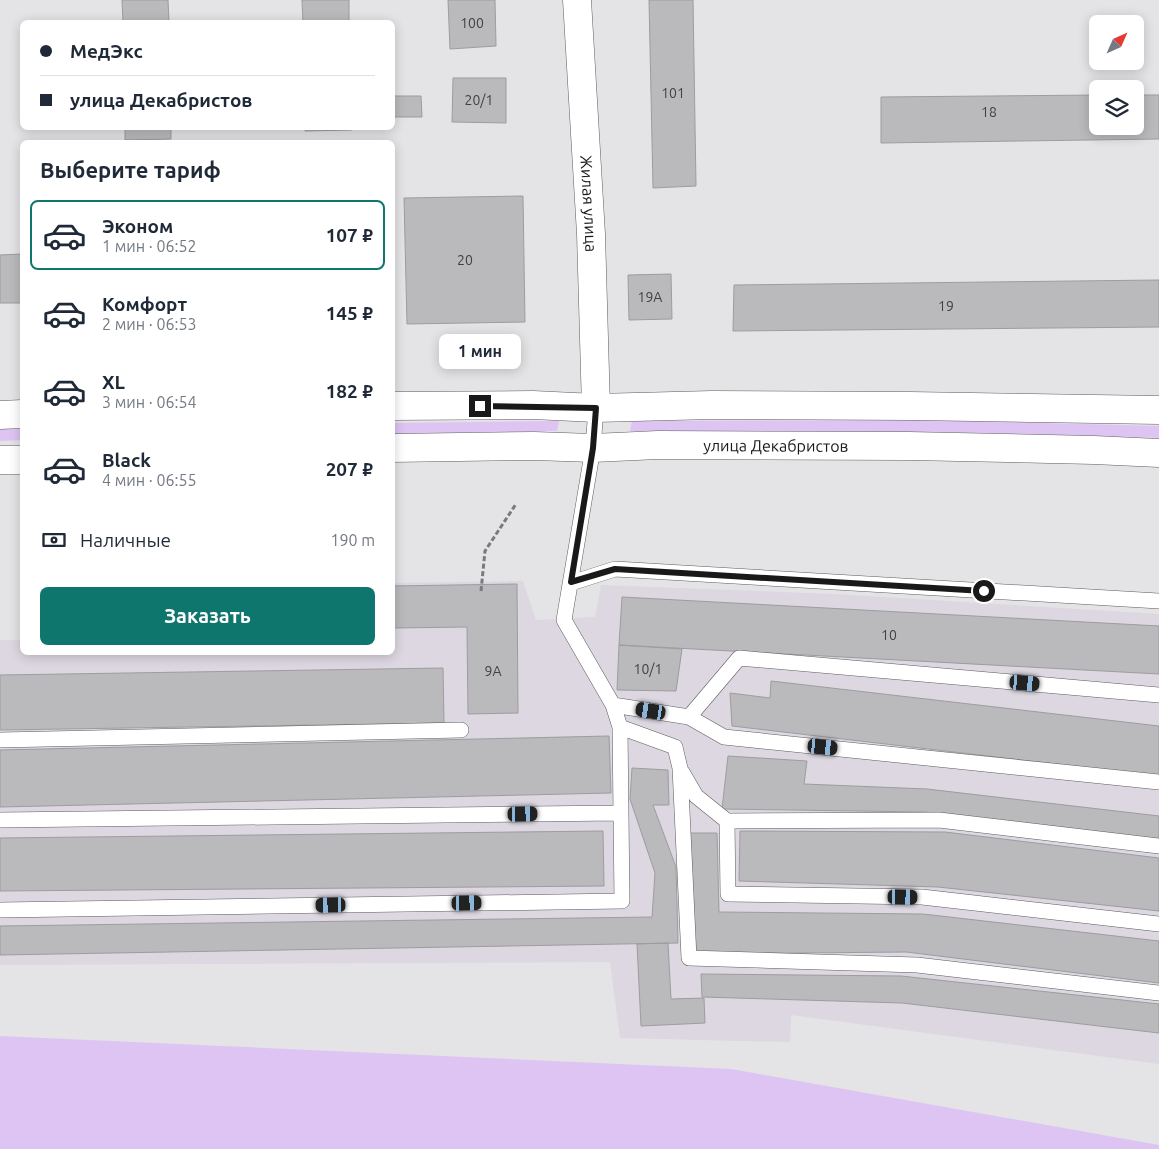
<!DOCTYPE html>
<html lang="ru">
<meta charset="utf-8">
<style>
:root{--surface:#fff;--page:#f2f2f3;--text:#1f2937;--muted:#747a83;--line:#e0e1e3;--accent:#0f766e}
body{margin:0;font-family:Ubuntu,sans-serif;background:var(--page);color:var(--text);height:100vh;display:flex;flex-direction:column;font-size:19px;white-space:nowrap}
*{box-sizing:border-box;margin:0}
p{font-size:16px;color:var(--muted)}
.icon{flex:none;width:28px;height:28px;fill:none;stroke:currentColor;stroke-width:2;stroke-linecap:round;stroke-linejoin:round}
.map{position:relative;flex:1;overflow:hidden}
.panel{position:absolute;left:20px;top:140px;width:375px;height:515px;display:flex;flex-direction:column;background:var(--surface);border-radius:8px;box-shadow:0 2px 12px #0003}
.panel>*{flex:none}
.top-card{position:absolute;left:20px;top:20px;width:375px;height:110px;border-radius:8px;box-shadow:0 2px 12px #0003;display:grid;align-content:center;height:110px;padding:0 20px;background:var(--surface)}
.needle{width:32px;rotate:45deg}
.fabs{position:absolute;left:1089px;top:15px;display:grid;gap:10px}
.fabs a{display:grid;place-items:center;width:55px;height:55px;border-radius:8px;background:var(--surface);box-shadow:0 2px 12px #0003;font-size:25px}
.end{position:absolute;width:22px;height:22px;margin:-11px;border:6px solid #19191a;background:#fff;box-shadow:0 0 0 2px #fff}
.from{border-radius:50%}
.bubble{position:absolute;height:35px;border-radius:8px;background:var(--surface);box-shadow:0 2px 12px #0003;font-size:16px;font-weight:600;line-height:35px;text-align:center}
.car{position:absolute;width:15px;height:30px;margin:-15px -8px;border-radius:6px;box-shadow:0 0 4px 1px #0007;background:linear-gradient(#222 24%,#8ab4d8 0 40%,#222 0 76%,#8ab4d8 0 86%,#222 0)}
.top-card b{display:flex;align-items:center;gap:18px;height:48px;font-size:19px}
.top-card b+b{border-top:1px solid var(--line)}
.top-card i{width:12px;height:12px;background:var(--text)}
ul{padding:0;list-style:none}
li{display:flex;align-items:center;gap:15px;height:70px;margin:0 10px 8px;padding:0 10px;border:2px solid transparent;border-radius:8px}
li div{flex:1}
li b{display:block;font-size:19px}
li em{font-style:normal;font-weight:600}
li.active{border-color:var(--accent)}
li>.icon{width:45px;height:45px;stroke-width:1.5}
h2{padding:0 20px;font-size:22px;line-height:60px}
.pay{display:flex;align-items:center;gap:12px;height:55px;padding:0 20px;font-size:19px}
.pay p{margin-inline-start:auto}
.cta{display:flex;gap:10px;margin-top:auto;padding:10px 20px}
.cta a{flex:1;height:58px;border-radius:8px;background:var(--accent);color:#fff;font-size:20px;font-weight:600;line-height:58px;text-align:center}
.map>svg:first-child{display:block}
.built{fill:#dcd7e0}
.green{fill:#dec4f3}
.building{fill:#bab9bc;stroke:#9d9c9f}
.lines{fill:none;stroke-linecap:round;stroke-linejoin:round}
.service-casing{stroke:#5d5c5e;stroke-width:16}
.minor-casing{stroke:#5d5c5e;stroke-width:29}
.tertiary-casing{stroke:#5d5c5e;stroke-width:29}
.path{stroke:#7a7a7c;stroke-width:3;stroke-dasharray:5 2.5;stroke-linecap:butt}
.service{stroke:#fff;stroke-width:15}
.minor{stroke:#fff;stroke-width:28}
.tertiary{stroke:#fff;stroke-width:28}
.route{stroke:#19191a;stroke-width:6}
.labels{text-anchor:middle;stroke-width:4;stroke-linejoin:round;paint-order:stroke}
.number-label{font-size:14px;fill:#414142}
.street-label{font-size:16px;fill:#19191a;stroke:#fff}
</style>
<div class="map">
<svg width="1159" height="1149" viewBox="0 0 1159 1149">
<rect width="100%" height="100%" fill="#e4e3e6"/>
<path class="built" d="M523 581 536 620 595 617 601 585 834 594 1159 614V1064L791 1015 790 1042 620 1038 610 962 0 965V640H22V652H392L393 583Z"/>
<path class="green" d="M930 420 1159 426V438C983 431 806 431 630 431L632 421Z
M559 421 557 431 393 434V423Z
M0 429H22V440L0 441Z
M0 1036 731 1069 1159 1145V1149H0Z"/>
<path class="building" d="M122 0H168L169 22H123Z
M302 0H349V22H303Z
M448 0H495L496 46 450 49Z
M649 0H693L696 186 653 188Z
M453 78H506V123L452 122Z
M1098 95V126H1135V95H1159V139L881 143V97Z
M392 96H421L422 117H392Z
M125 128H171V139L125 140Z
M305 128H351L352 130 305 131Z
M523 196 525 322 407 324 404 198Z
M22 254V303H0V255Z
M671 274 672 319 629 320 628 275Z
M1159 280V327L733 331 734 285Z
M517 584 518 713 468 714 467 627 392 628V586Z
M622 597 1159 626V674L619 645Z
M619 645 682 649 676 691 617 690Z
M443 668 444 723 0 730V675Z
M771 681 1159 726V776L732 726 730 693 770 698Z
M609 736 611 793 0 807V750Z
M728 756 807 761 804 784 927 789 1159 816V839L924 812 722 809Z
M632 768 668 770 669 805H653L676 867 678 943 0 955V926L652 917 655 873 630 799Z
M603 831 604 886 0 891V838Z
M740 831 945 832 1159 858V911L938 887 739 881Z
M687 833H717L719 912 923 914 1159 941V983L906 952 693 954Z
M668 943 671 999 704 998 705 1023 641 1026 637 944Z
M701 974 901 976 1159 1004V1033L902 1003 702 997Z"/>
<g class="lines">
<g class="service-casing">
<path id="service" d="M596 408 593 448 564 620 613 705 620 727 675 747 680 768 689 958 917 965 1159 993
M571 583 615 569 1159 601
M613 705 689 717 724 737 1159 782
M689 717 739 658 1159 695
M0 740 461 730
M682 772 696 796 727 821 939 820 1159 846
M0 820 620 813
M727 821 728 894 922 897 1159 924
M0 910 622 901 620 727"/>
</g>
<g class="minor-casing">
<g id="minor">
<path id="s1" d="M577 0 591 234 596 408"/>
</g>
</g>
<g class="tertiary-casing">
<g id="tertiary">
<path d="M392 406 533 405 596 408 712 405 911 406 1159 410"/>
<path d="M0 415 22 414"/>
<path id="s2" d="M392 448 534 446 593 448 658 445 909 446 1094 450 1159 453"/>
<path d="M0 460H22"/>
</g>
</g>
<path class="path" d="M481 591 485 551 516 504"/>
<use href="#service" class="service"/>
<use href="#minor" class="minor"/>
<use href="#tertiary" class="tertiary"/>
</g>
<g class="lines">
<path class="route" d="M480 406 596 408 593 448 571 582 615 569 984 591"/>
</g>
<g class="labels">
<g class="number-label">
<text x="472" y="28">100</text>
<text x="673" y="98">101</text>
<text x="479" y="105">20/1</text>
<text x="989" y="117">18</text>
<text x="465" y="265">20</text>
<text x="650" y="302">19А</text>
<text x="946" y="311">19</text>
<text x="889" y="640">10</text>
<text x="648" y="674">10/1</text>
<text x="493" y="676">9А</text>
</g>
<g class="street-label">
<text dy="6" stroke="none"><textPath href="#s1" startOffset="204">Жилая улица</textPath></text>
<text dy="6" stroke="none"><textPath href="#s2" startOffset="384">улица Декабристов</textPath></text>
</g>
</g>
</svg>
<div class="fabs">
<a><svg class="needle" viewBox="-14 -14 28 28"><path d="M0-13l5 13h-10z" fill="#e53935"/><path d="M0 13l5-13h-10z" fill="#747a83"/></svg></a>
<a><svg class="icon" aria-label="layers" viewBox="0 0 24 24"><path d="M12 4l9 5-9 5-9-5zM3 14l9 5 9-5"/></svg></a>
</div>
<i class="end from" style="left:984px;top:591px"></i>
<i class="end" style="left:480px;top:406px"></i>
<div class="bubble" style="left:439px;top:334px;width:82px">1 мин</div>
<i class="car" style="left:1025px;top:683px;rotate:95deg"></i>
<i class="car" style="left:651px;top:711px;rotate:279deg"></i>
<i class="car" style="left:823px;top:747px;rotate:96deg"></i>
<i class="car" style="left:523px;top:814px;rotate:89deg"></i>
<i class="car" style="left:903px;top:897px;rotate:91deg"></i>
<i class="car" style="left:467px;top:903px;rotate:89deg"></i>
<i class="car" style="left:331px;top:905px;rotate:269deg"></i>
<div class="top-card">
<b><i class="from"></i>МедЭкс</b>
<b><i></i>улица Декабристов</b>
</div>
<section class="panel">
<h2>Выберите тариф</h2>
<ul>
<li class="active"><svg class="icon" aria-label="car" viewBox="0 0 24 24"><path d="M5 17H2v-5l4-1 3-4h7l3 4 3 1v5h-3M9 17h6M6 11h13"/><circle cx="7" cy="17" r="2"/><circle cx="17" cy="17" r="2"/></svg><div><b>Эконом</b><p>1 мин · 06:52</p></div><em>107 ₽</em></li>
<li><svg class="icon" aria-label="car" viewBox="0 0 24 24"><path d="M5 17H2v-5l4-1 3-4h7l3 4 3 1v5h-3M9 17h6M6 11h13"/><circle cx="7" cy="17" r="2"/><circle cx="17" cy="17" r="2"/></svg><div><b>Комфорт</b><p>2 мин · 06:53</p></div><em>145 ₽</em></li>
<li><svg class="icon" aria-label="car" viewBox="0 0 24 24"><path d="M5 17H2v-5l4-1 3-4h7l3 4 3 1v5h-3M9 17h6M6 11h13"/><circle cx="7" cy="17" r="2"/><circle cx="17" cy="17" r="2"/></svg><div><b>XL</b><p>3 мин · 06:54</p></div><em>182 ₽</em></li>
<li><svg class="icon" aria-label="car" viewBox="0 0 24 24"><path d="M5 17H2v-5l4-1 3-4h7l3 4 3 1v5h-3M9 17h6M6 11h13"/><circle cx="7" cy="17" r="2"/><circle cx="17" cy="17" r="2"/></svg><div><b>Black</b><p>4 мин · 06:55</p></div><em>207 ₽</em></li>
</ul>
<div class="pay"><svg class="icon" aria-label="cash" viewBox="0 0 24 24"><path d="M3 7h18v10H3z"/><circle cx="12" cy="12" r="2"/></svg>Наличные<p>190 m</p></div>
<div class="cta"><a>Заказать</a></div>
</section>
</div>
